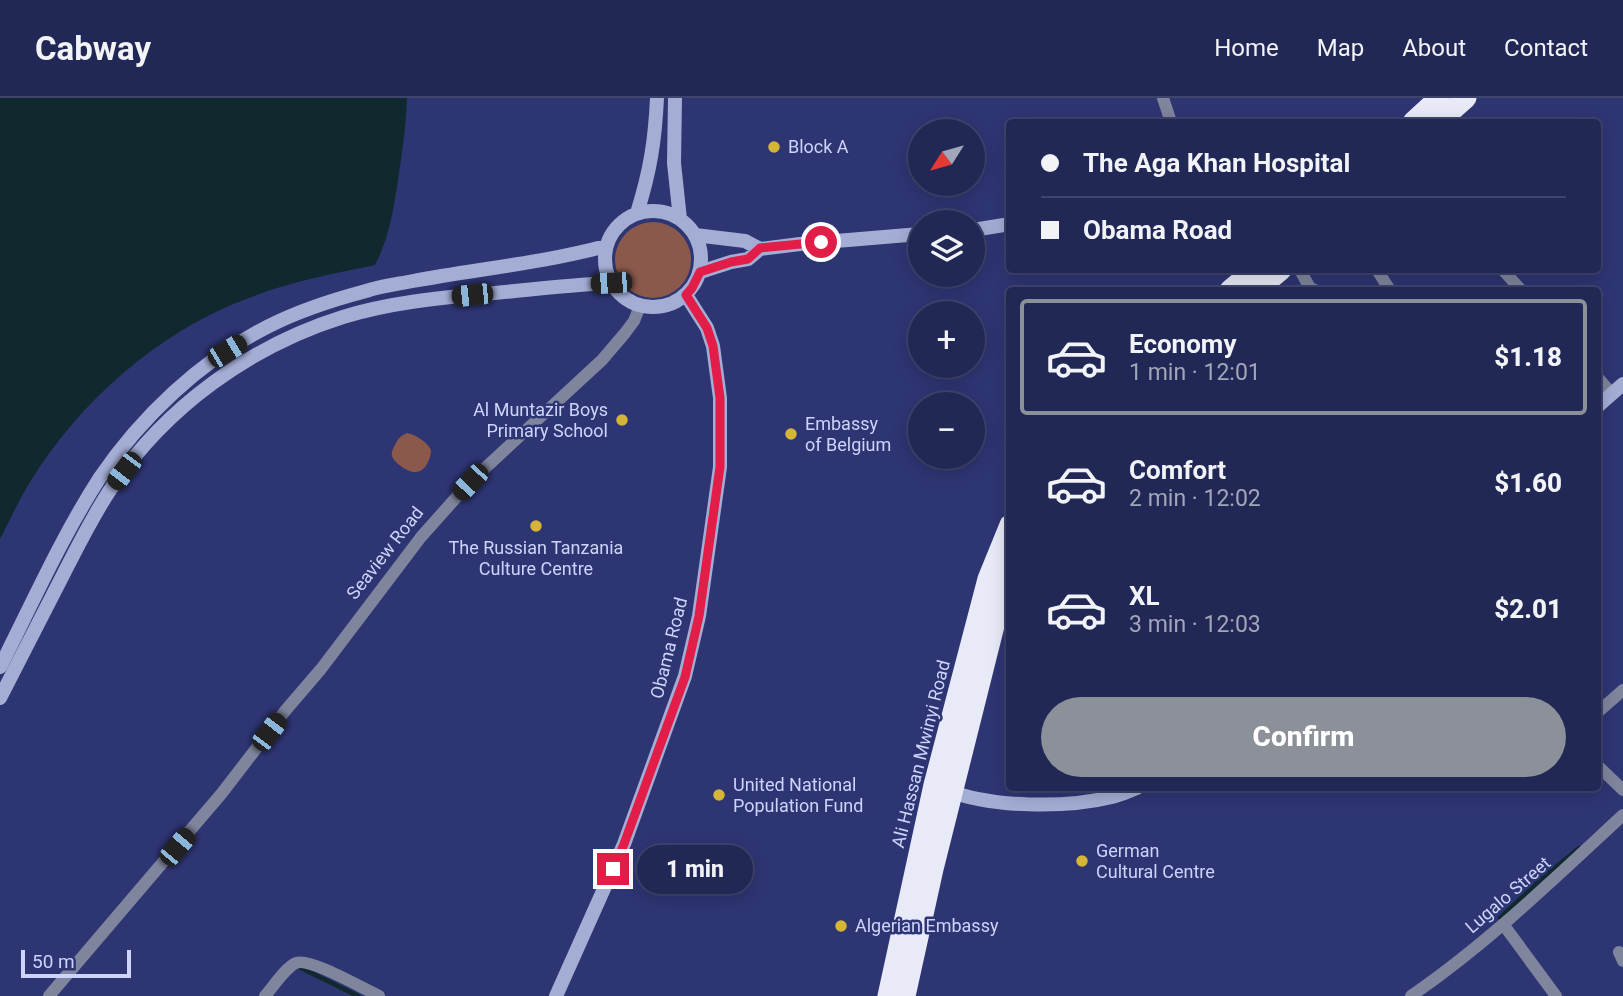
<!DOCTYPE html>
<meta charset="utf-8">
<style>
:root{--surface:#222856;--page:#2e3460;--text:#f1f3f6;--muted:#a2a6b9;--line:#3f446c;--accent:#8c9099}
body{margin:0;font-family:Roboto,sans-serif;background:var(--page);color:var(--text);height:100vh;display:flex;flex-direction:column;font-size:26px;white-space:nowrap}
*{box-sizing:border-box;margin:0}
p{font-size:23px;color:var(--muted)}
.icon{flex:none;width:38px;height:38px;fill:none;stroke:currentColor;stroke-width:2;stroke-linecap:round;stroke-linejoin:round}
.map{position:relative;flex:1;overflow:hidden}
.sheet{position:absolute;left:1006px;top:189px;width:595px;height:504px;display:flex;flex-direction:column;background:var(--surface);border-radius:7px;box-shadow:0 4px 18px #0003,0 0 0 2px var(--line)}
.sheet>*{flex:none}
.top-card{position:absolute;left:1006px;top:21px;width:595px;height:154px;border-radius:7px;box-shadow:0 4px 18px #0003,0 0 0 2px var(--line);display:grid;align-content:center;height:154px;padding:0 35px;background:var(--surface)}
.needle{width:46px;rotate:233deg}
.controls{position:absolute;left:908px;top:21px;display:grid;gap:14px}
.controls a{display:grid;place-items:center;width:77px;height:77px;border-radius:50%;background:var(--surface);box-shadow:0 4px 18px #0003,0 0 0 2px var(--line);font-size:35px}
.scale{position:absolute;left:21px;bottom:18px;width:110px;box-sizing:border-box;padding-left:7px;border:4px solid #ccd4fa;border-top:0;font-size:19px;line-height:24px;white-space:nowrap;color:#ccd4fa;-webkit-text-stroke:5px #2e3573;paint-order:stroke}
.end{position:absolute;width:32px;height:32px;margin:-16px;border:9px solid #e11d48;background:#fff;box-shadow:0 0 0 4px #fff}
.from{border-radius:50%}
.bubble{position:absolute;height:49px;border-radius:24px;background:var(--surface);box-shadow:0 4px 18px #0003,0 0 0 2px var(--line);font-size:23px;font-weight:800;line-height:49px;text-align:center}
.car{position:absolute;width:21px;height:42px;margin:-21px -10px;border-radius:9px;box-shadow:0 0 5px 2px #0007;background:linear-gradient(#222 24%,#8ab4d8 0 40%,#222 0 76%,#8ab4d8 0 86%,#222 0)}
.top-card b{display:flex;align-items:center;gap:24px;height:66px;font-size:26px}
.top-card b+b{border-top:2px solid var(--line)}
.top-card i{width:18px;height:18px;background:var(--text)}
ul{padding:12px 0 0;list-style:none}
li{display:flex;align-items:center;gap:21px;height:116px;margin:0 14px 10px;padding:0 21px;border:4px solid transparent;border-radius:7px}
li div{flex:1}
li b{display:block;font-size:26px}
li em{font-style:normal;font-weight:800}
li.current{border-color:var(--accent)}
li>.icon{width:63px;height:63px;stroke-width:1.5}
.primary-button{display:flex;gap:14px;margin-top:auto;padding:14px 35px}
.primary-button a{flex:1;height:80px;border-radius:42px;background:var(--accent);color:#fff;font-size:28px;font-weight:800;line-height:80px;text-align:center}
header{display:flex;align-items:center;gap:42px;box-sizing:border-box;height:98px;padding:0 35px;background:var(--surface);border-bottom:2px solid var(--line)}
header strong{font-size:33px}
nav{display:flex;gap:38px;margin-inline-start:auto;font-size:24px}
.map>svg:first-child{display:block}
.green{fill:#8b594c}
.water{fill:#0f292f}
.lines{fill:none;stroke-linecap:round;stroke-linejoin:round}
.stream{stroke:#0f292f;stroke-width:4.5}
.street{stroke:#7f859d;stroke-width:12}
.secondary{stroke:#a4add4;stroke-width:14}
.highway{stroke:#e8ebf7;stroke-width:21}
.route{stroke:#e11d48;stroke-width:9}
.poi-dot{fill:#d4b535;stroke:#2e3573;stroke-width:2.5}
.labels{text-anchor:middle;stroke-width:5;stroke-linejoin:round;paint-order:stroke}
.poi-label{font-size:18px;fill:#ccd4fa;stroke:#2e3573;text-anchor:start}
.street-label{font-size:18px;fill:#ccd4fa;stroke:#2e3573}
</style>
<header>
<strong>Cabway</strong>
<nav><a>Home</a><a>Map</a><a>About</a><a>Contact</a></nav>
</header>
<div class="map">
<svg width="1623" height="898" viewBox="0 0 1623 898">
<rect width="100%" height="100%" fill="#2e3573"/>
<path class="green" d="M615 162a38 38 0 1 1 76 0a38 38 0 1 1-76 0Z
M407 335C415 336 427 344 431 352 431 359 426 374 416 374 409 375 394 365 392 358 391 354 393 351 395 347 398 341 400 338 407 335Z"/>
<path class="water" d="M0 0H407C406 28 402 55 398 82 393 114 390 137 375 167 332 176 288 184 246 201 157 235 80 303 30 384 19 402 10 422 0 441Z"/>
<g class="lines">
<path class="stream" d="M1500 820 1539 783 1579 750
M299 869 358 898"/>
<path class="street" d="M1163 0 1171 24
M1300 172 1310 190 1315 192
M1377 172 1390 192
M1503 172 1521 192
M1598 280 1612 296
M1598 614 1623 592
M1598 668 1623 692
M1503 826 1556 898
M1619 854 1623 863
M49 898 222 695 285 613 321 571 421 439 470 384 602 262 625 235 634 223 640 208
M265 898C273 889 286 869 296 865 309 859 364 891 379 898
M1411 898C1488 845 1555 780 1623 717"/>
<path class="secondary" d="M675 0 674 65 680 121
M605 161a48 48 0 1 1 96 0a48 48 0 1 1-96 0Z
M637 115C650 74 655 43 657 0
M973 132 1010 126
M695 137 745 143 760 151
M700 174 731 164 748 161 760 151 800 146 920 136
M1598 308 1623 286
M0 569C32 506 61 440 99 381 141 319 200 263 267 229 298 213 332 202 366 193 381 188 398 186 413 183 477 171 543 165 606 148
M0 600C21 559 42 518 63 477 78 448 93 417 112 389 166 309 250 248 343 219 388 205 437 200 484 196 526 192 568 187 611 185
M947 692C991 710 1067 710 1112 699 1121 697 1129 693 1137 690
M556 898 624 746 685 578 699 518 720 369V300L713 248 707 230 686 197"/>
<path class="highway" d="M1413 24 1439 0
M1439 24 1466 0
M1230 192 1254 172
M1257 192 1281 172
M888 898 934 687 988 481 1010 427
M905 898 933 771 1006 480 1010 471"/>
</g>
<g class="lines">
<path class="route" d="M613 771 624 746 685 579 699 518 720 369V300L713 248 707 230 686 197 692 190 700 174 731 164 748 161 760 150 821 144"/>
</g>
<g class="poi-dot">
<circle cx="774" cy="49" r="7"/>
<circle cx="622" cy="322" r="7"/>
<circle cx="791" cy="336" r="7"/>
<circle cx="536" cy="428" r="7"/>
<circle cx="719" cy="697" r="7"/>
<circle cx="1082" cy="763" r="7"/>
<circle cx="841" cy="828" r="7"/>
</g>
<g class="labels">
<g class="poi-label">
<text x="788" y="55">Block A</text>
<text x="608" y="318" text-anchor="end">Al Muntazir Boys<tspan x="608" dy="21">Primary School</tspan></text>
<text x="805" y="332">Embassy<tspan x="805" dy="21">of Belgium</tspan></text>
<text x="536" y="456" text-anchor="middle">The Russian Tanzania<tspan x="536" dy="21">Culture Centre</tspan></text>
<text x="733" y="693">United National<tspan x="733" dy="21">Population Fund</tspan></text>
<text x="1096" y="759">German<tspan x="1096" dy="21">Cultural Centre</tspan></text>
<text x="855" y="834">Algerian Embassy</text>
</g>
<g class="street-label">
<text transform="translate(385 455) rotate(-52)" y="6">Seaview Road</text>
<text transform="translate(669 550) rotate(-76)" y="6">Obama Road</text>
<text transform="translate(921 656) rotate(-76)" y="6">Ali Hassan Mwinyi Road</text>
<text transform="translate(1508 797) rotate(-41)" y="6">Lugalo Street</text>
</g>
</g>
</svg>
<div class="controls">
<a><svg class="needle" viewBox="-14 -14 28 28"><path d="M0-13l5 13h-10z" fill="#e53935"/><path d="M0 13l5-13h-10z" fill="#a2a6b9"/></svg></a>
<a><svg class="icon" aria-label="layers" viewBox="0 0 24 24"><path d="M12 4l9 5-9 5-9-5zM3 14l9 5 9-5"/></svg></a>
<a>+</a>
<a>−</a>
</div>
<div class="scale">50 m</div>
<i class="end from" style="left:821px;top:144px"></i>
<i class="end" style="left:613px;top:771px"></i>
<div class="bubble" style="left:637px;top:747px;width:116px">1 min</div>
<i class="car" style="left:611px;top:185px;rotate:267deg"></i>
<i class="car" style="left:472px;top:197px;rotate:264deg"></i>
<i class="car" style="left:227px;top:253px;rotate:59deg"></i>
<i class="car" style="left:124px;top:373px;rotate:217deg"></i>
<i class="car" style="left:470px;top:384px;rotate:223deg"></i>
<i class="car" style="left:269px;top:634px;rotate:37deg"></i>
<i class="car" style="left:177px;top:749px;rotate:40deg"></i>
<div class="top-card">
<b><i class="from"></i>The Aga Khan Hospital</b>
<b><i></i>Obama Road</b>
</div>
<section class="sheet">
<ul>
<li class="current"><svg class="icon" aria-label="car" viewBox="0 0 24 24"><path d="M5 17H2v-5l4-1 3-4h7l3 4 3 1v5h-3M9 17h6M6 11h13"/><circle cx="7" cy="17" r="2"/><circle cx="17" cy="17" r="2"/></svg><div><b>Economy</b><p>1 min · 12:01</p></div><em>$1.18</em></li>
<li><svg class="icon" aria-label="car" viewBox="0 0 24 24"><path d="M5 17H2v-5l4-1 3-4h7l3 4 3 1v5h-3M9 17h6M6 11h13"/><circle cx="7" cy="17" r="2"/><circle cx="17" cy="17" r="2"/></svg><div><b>Comfort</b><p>2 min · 12:02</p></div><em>$1.60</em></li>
<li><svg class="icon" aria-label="car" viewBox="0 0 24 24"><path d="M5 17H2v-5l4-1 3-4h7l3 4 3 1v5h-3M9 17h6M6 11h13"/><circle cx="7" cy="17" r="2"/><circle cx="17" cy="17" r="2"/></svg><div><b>XL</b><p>3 min · 12:03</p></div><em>$2.01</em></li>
</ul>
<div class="primary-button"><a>Confirm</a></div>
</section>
</div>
